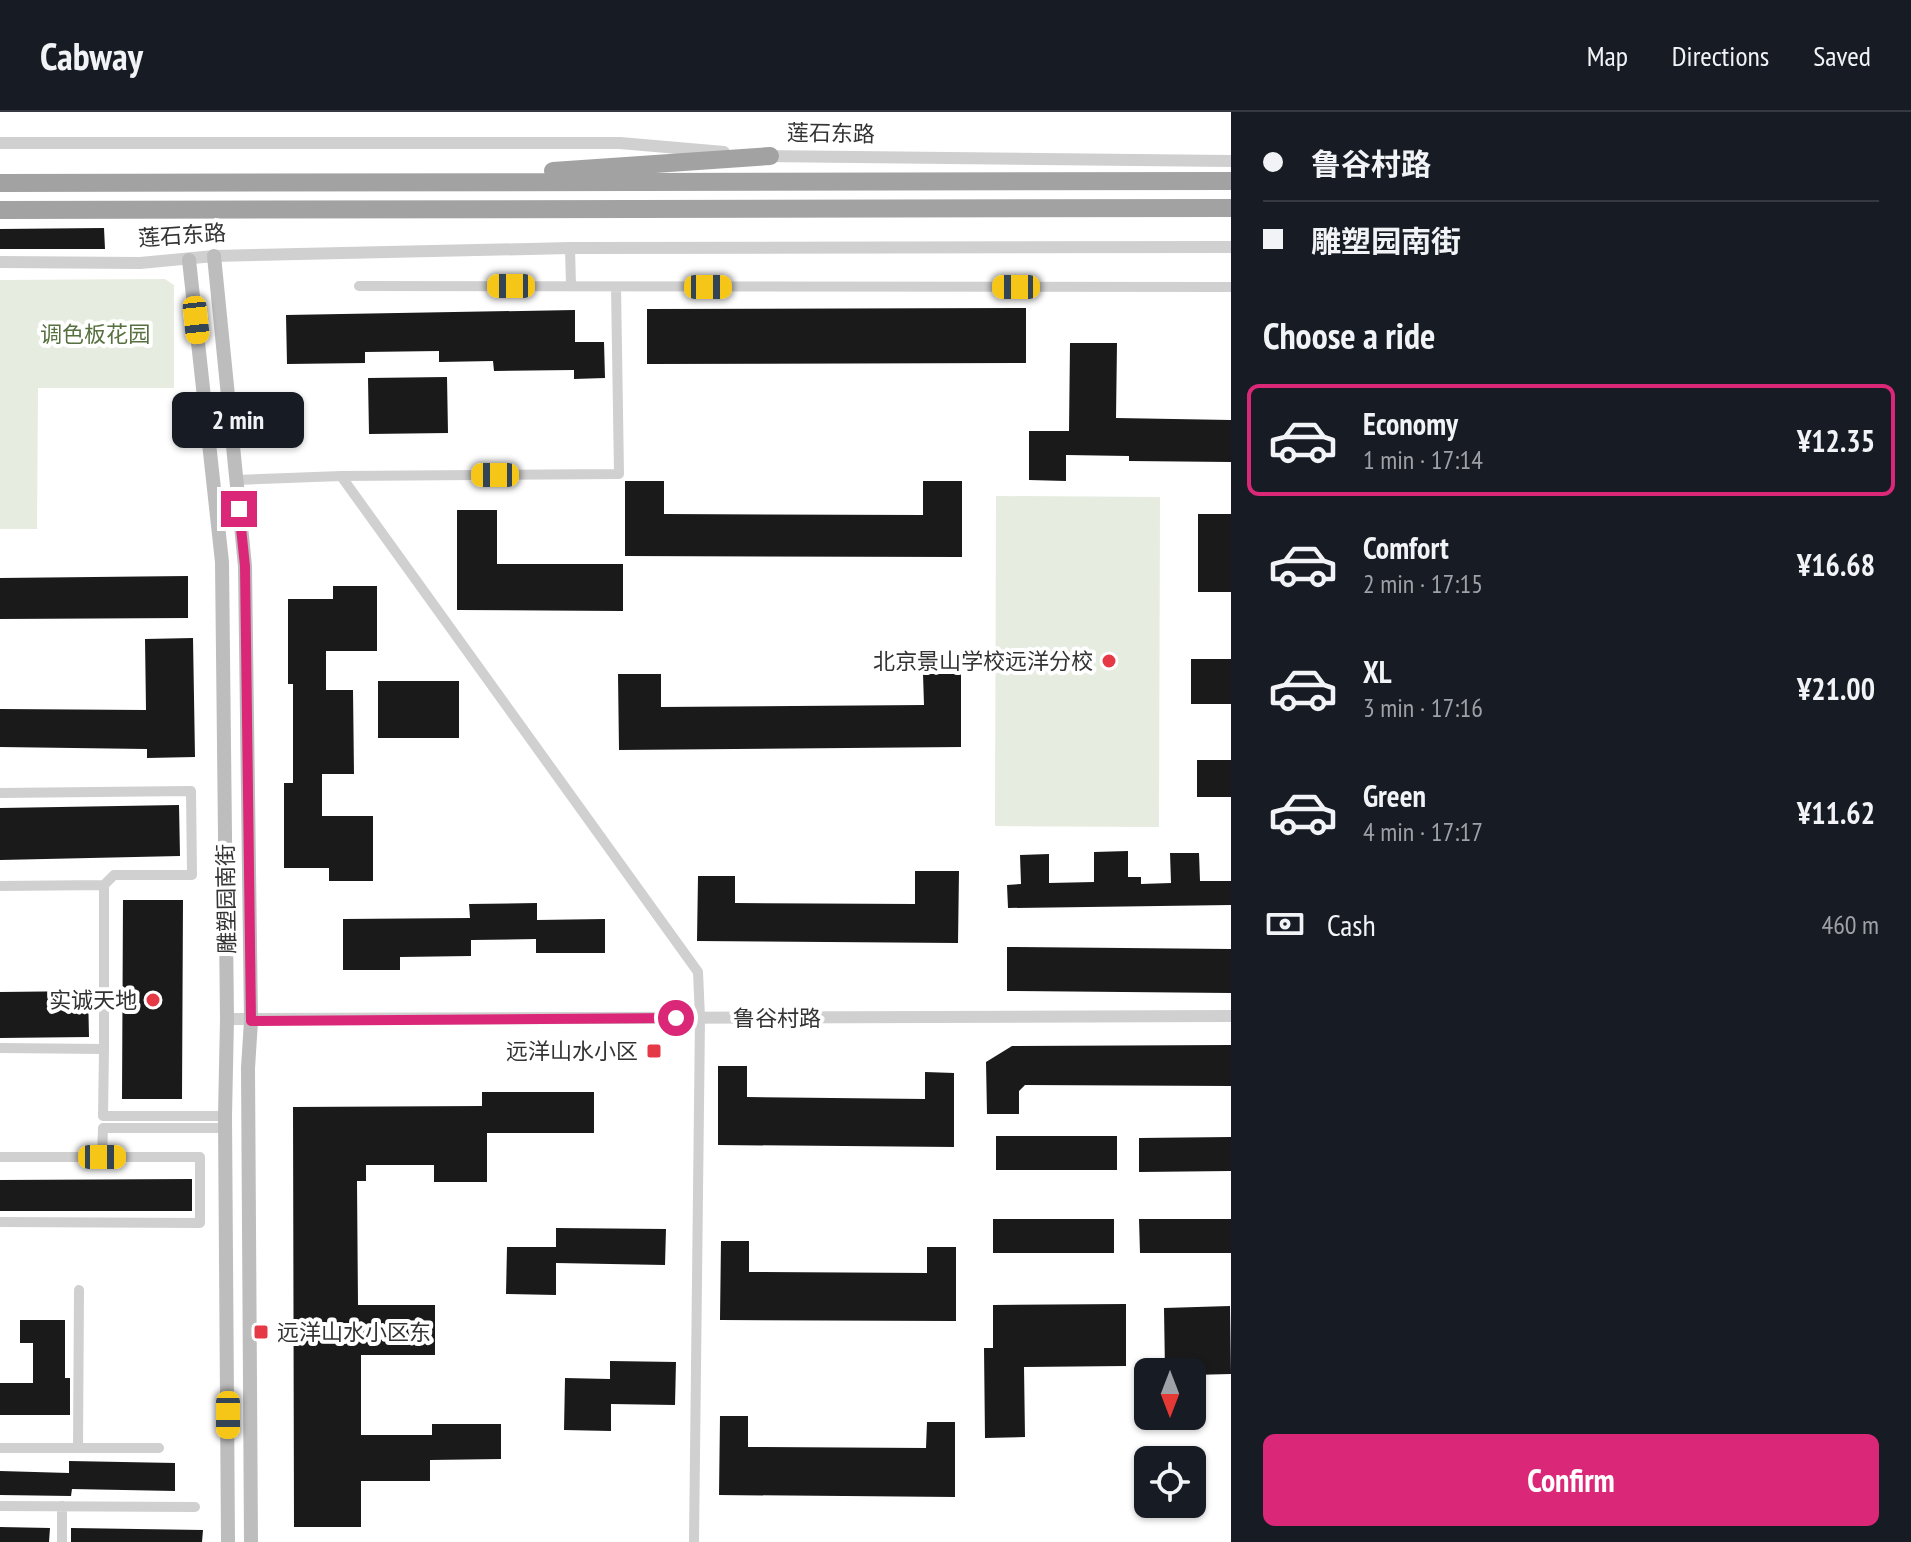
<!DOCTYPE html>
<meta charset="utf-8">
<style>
:root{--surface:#171b24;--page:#242831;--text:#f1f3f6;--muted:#9ea1a6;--line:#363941;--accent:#db2777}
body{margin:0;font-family:"PT Sans Narrow","Noto Sans SC",sans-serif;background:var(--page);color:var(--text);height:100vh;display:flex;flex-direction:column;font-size:30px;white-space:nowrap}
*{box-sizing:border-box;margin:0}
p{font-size:26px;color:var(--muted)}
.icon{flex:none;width:44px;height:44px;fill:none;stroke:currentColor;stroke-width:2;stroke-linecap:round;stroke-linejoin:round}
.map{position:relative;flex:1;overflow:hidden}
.sheet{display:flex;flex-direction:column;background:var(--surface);width:680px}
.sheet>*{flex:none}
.hud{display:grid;align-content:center;height:176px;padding:0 32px;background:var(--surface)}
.needle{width:52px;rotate:180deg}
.tools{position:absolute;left:1134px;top:1246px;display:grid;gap:16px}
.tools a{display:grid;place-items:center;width:72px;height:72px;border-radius:12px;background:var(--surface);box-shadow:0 2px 6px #0004;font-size:40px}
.end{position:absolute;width:36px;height:36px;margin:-18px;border:10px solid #db2777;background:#fff;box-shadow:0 0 0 4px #fff}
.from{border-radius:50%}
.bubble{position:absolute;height:56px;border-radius:12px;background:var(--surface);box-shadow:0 2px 6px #0004;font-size:26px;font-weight:700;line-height:56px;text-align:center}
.car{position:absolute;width:24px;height:48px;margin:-24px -12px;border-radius:10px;box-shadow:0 0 6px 2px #0007;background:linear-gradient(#f5c518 24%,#345 0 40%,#f5c518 0 76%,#345 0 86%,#f5c518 0)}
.hud b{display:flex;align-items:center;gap:28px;height:76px;font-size:30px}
.hud b+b{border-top:2px solid var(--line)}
.hud i{width:20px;height:20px;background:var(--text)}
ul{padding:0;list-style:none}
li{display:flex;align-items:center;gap:24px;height:112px;margin:0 16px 12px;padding:0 16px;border:4px solid transparent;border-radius:12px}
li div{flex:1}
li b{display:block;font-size:30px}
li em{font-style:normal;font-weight:700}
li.current{border-color:var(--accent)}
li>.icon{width:72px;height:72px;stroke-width:1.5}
h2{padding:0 32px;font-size:36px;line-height:96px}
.pay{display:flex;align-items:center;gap:20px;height:88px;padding:0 32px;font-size:30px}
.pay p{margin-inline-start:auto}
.cta{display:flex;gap:16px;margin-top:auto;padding:16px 32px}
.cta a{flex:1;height:92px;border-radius:12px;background:var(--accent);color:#fff;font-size:32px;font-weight:700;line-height:92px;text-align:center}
header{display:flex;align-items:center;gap:48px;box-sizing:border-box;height:112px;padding:0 40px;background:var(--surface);border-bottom:2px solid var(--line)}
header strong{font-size:38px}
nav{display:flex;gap:44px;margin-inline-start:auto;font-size:28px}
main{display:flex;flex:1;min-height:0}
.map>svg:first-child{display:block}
.green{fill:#e6ecdf}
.building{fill:#1a1a1a}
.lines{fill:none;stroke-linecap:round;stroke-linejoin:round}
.minor{stroke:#d0d0d0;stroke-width:10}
.tertiary{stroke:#d0d0d0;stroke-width:12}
.secondary{stroke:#bdbdbd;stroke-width:14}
.trunk{stroke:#a2a2a2;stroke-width:18}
.route{stroke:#db2777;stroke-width:10}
.poi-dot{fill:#e63946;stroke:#fff;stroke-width:3}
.labels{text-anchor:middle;stroke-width:8;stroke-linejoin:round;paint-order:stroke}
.street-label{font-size:22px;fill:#333;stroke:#fff}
.park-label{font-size:22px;fill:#56703f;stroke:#fff}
.poi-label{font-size:22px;fill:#333;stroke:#fff;text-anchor:end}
</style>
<header>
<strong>Cabway</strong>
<nav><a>Map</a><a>Directions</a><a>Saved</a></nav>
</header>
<main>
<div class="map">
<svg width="1231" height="1430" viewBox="0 0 1231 1430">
<rect width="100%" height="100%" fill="#fff"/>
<path class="green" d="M165 167 174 173V276H38L37 417H0V168Z
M996 384 1160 385 1159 715 995 714Z"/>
<path class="building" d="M104 116 105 137H0V117Z
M1026 196V251L647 252V197Z
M575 198V230H604L605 266 574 267V258L494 259 493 249 439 250V239L365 240V251L287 252 286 203Z
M1070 231H1117L1116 306 1231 308V350L1129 349V344L1066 343V369L1029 368V319H1069Z
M447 265 448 321 369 322 368 266Z
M625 369H664V402L923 403V369H962V445L625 444Z
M457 398H497V452H623V499L457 498Z
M1198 402H1231V480H1198Z
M188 464V506L0 507V466Z
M333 474H377V539H326V578H353L354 662H322V704H373V769H329V756H284V671H293V572H288V487H333Z
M193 526 195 645 147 646V637L0 635V597L146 598 145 527Z
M1191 547H1231V592H1191Z
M618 562H661V595L924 593 923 562H961V635L619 638Z
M378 569H459V626H378Z
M1197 648H1231V685H1197Z
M179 693 180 744 0 748V696Z
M1128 739V765H1141V772L1171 771 1170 741H1199L1200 769H1231V793L1008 796 1007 773 1021 772 1020 743 1049 742V771L1094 770V740Z
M915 759H959L958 831 697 829 698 764H735V791L915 792Z
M123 788H183L182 987H122Z
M537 791V808L605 807V841H536V827L471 828V844L400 845V858H343V807L470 806 469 792Z
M1007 835 1231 837V881L1007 879Z
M88 879 89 925 0 926V880Z
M1231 933V974L1025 973 1019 979V1002H987L986 950 1012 934Z
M718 954H747V985L925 987V960L954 961V1035L718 1033Z
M482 980H594V1021H487V1070H434V1053H366V1069H357L358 1193H435V1243H361V1323H432V1312H501V1347L430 1348V1369H361V1415H294L293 995 482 994Z
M996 1024H1117V1058H996Z
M1231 1025V1059L1139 1060V1026Z
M192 1067V1099H0V1068Z
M993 1107H1114V1141H993Z
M1139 1107H1231V1141H1140Z
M556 1116 666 1117 665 1153 556 1151V1183L506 1182 507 1135H556Z
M721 1129H749V1160L927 1161V1135H956V1209L720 1208Z
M1126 1192V1254L1024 1255 1025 1325 985 1326 984 1236H993V1193Z
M1230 1194 1231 1262 1192 1263V1260H1165L1164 1196Z
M20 1208H65V1266H70V1303H0V1271H33V1231H20Z
M610 1249 676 1250 675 1293 611 1292V1319L564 1318 565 1266 610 1267Z
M720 1304H748V1335L926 1336 927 1310H955V1385L719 1383Z
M69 1349 175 1351V1379L72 1377 71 1384 0 1383V1359L69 1361Z
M0 1415 50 1416 49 1430H0Z
M71 1416 203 1418 202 1430H71Z"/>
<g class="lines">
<path class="minor" d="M570 136 571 174
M359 174 1231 175
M341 364 698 860 700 906 694 1430
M236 368 341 364 619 362 616 175
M0 681 191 679 192 763H114L104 773
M0 774 104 773V937
M0 936 104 937 103 1004H225
M0 1045H200V1111L0 1110
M102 1045 103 1016H226
M0 1336H159
M78 1336 79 1178
M0 1394 195 1395
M62 1394V1430"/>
<path class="tertiary" d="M0 31H620L724 40
M762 44 1231 49
M0 150 140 151 214 144 570 136 1231 135
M227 907 1231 904"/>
<path class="secondary" d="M214 144 245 454 251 909 248 956 251 1430
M189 148 222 450 227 907 225 1004 228 1430"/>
<path class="trunk" d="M553 59 770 44
M0 71 1231 69
M0 98 1231 96"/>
</g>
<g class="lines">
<path class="route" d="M239 397 245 454 251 909 676 906"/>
</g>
<g class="poi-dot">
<circle cx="1109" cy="549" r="8"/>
<circle cx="153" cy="888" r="8"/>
<rect x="646" y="931" width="16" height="16" rx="4"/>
<rect x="253" y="1212" width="16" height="16" rx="4"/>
</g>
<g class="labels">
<g class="street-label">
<text transform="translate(831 21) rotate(1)" y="8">莲石东路</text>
<text transform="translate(182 123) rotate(-4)" y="8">莲石东路</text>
<text transform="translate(226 787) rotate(-91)" y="8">雕塑园南街</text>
<text x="777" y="914">鲁谷村路</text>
</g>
<g class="park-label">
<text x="95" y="230">调色板花园</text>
</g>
<g class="poi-label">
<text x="1093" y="557">北京景山学校远洋分校</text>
<text x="137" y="896">实诚天地</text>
<text x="638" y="947">远洋山水小区</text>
<text x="277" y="1228" text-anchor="start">远洋山水小区东</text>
</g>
</g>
</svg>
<div class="tools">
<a><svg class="needle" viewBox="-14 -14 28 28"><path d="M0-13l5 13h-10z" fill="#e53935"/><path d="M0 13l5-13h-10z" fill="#9ea1a6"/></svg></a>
<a><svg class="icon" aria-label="locate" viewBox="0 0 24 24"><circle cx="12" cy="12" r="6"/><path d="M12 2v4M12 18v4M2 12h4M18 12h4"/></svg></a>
</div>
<i class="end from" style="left:676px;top:906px"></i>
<i class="end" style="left:239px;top:397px"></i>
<div class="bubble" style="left:172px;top:280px;width:132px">2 min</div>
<i class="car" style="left:511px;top:174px;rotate:270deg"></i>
<i class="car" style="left:708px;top:175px;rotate:90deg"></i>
<i class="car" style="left:1016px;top:175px;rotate:270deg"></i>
<i class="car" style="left:196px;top:208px;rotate:174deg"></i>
<i class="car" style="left:495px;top:363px;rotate:270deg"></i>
<i class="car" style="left:102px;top:1045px;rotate:90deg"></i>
<i class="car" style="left:228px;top:1303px;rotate:180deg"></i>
</div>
<section class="sheet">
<div class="hud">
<b><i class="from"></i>鲁谷村路</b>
<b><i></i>雕塑园南街</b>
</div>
<h2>Choose a ride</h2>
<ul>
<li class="current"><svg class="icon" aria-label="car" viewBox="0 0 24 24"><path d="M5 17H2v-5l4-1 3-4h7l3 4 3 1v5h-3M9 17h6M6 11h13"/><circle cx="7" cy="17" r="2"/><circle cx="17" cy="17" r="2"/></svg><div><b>Economy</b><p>1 min · 17:14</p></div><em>¥12.35</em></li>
<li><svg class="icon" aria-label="car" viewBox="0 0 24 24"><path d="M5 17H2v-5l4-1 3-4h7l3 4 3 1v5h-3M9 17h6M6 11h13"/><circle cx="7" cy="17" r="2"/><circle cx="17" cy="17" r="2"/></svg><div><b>Comfort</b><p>2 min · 17:15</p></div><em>¥16.68</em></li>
<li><svg class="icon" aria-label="car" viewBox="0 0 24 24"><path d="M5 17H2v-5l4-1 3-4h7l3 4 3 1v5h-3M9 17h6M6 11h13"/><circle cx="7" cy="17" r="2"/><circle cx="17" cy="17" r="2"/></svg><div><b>XL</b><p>3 min · 17:16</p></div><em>¥21.00</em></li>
<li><svg class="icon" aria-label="car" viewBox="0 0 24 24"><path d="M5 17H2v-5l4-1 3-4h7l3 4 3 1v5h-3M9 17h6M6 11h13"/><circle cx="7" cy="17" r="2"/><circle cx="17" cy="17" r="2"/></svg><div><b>Green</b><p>4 min · 17:17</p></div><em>¥11.62</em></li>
</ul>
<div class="pay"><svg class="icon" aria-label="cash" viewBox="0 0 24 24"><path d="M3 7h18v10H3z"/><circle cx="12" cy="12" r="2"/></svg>Cash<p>460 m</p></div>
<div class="cta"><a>Confirm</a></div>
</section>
</main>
